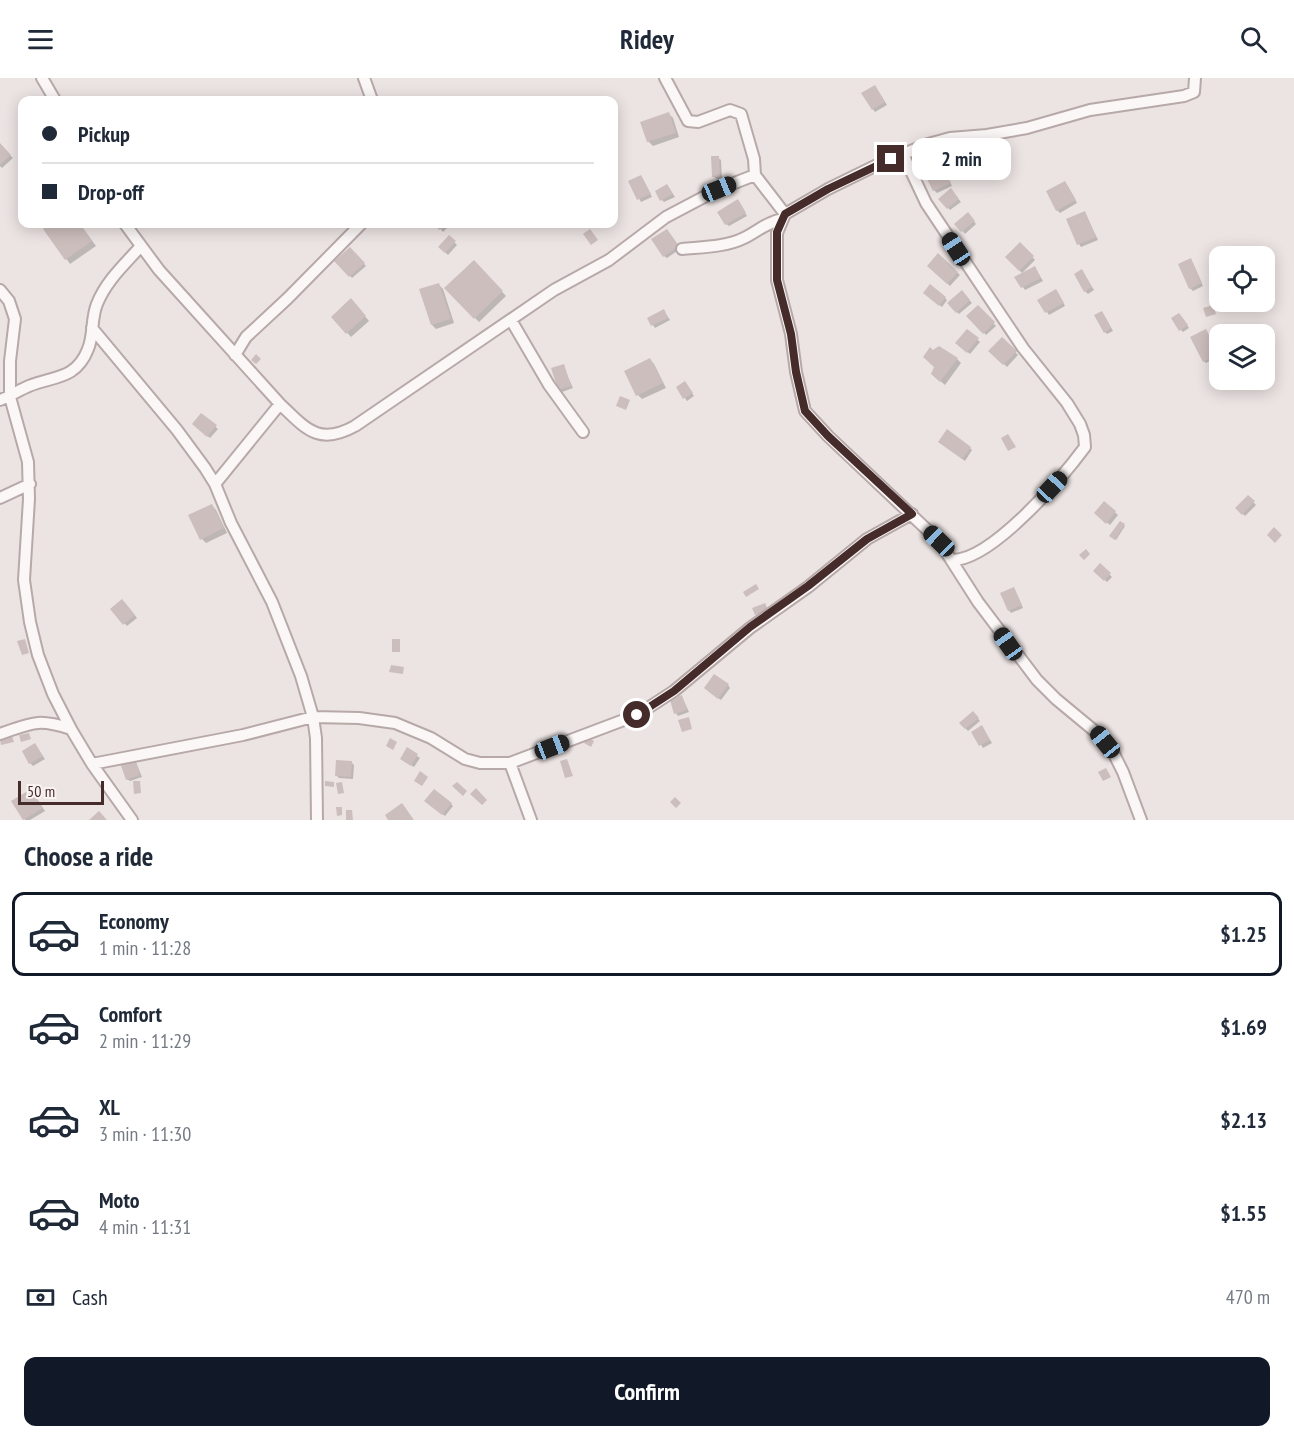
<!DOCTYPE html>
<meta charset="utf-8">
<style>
:root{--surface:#fff;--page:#f2f2f3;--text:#1f2937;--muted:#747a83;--line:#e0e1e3;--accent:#111827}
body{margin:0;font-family:"PT Sans Narrow",sans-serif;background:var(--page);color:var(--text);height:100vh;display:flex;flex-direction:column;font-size:22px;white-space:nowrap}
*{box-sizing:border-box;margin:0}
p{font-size:20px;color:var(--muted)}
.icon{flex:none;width:33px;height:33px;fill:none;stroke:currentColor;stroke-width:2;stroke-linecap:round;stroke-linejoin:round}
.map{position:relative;height:742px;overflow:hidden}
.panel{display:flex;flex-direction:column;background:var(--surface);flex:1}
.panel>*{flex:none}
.guide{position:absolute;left:18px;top:18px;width:600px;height:132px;border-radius:12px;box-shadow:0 3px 15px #0003;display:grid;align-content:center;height:132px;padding:0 24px;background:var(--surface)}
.buttons{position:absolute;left:1209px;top:168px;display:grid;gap:12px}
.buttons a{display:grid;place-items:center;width:66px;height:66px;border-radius:12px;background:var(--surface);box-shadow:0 3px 15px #0003;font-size:30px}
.scale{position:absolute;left:18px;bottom:15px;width:86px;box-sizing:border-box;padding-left:6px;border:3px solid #452c2a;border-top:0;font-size:16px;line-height:21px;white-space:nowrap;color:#452c2a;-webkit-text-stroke:4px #f9f4f3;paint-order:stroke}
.end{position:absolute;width:27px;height:27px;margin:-14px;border:8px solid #452c2a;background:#fff;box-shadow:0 0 0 3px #fff}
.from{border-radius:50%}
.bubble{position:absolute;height:42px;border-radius:12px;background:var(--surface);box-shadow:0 3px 15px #0003;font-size:20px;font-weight:700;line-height:42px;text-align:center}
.car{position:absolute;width:18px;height:36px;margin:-18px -9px;border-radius:8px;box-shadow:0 0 4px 2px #0007;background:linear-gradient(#222 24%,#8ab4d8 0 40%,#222 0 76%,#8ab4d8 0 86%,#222 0)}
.guide b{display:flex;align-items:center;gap:21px;height:57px;font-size:22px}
.guide b+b{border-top:2px solid var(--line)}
.guide i{width:15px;height:15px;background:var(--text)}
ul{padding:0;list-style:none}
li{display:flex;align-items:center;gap:18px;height:84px;margin:0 12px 9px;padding:0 12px;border:3px solid transparent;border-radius:12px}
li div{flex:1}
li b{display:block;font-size:22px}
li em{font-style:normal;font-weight:700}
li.active{border-color:var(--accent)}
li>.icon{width:54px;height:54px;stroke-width:1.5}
h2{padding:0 24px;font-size:27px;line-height:72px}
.pay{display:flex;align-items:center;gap:15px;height:66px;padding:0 24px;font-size:22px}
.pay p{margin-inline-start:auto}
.primary-button{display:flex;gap:12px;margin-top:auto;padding:12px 24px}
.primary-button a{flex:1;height:69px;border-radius:12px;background:var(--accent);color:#fff;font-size:24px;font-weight:700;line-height:69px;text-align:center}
header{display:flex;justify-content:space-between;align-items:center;height:78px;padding:0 24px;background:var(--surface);font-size:27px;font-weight:700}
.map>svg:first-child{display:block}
.shadow{fill:#0003}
.building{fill:#ccbebd}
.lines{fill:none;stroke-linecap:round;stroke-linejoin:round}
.minor-casing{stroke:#b7a9a8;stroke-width:14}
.minor{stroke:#faf7f6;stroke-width:10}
.route{stroke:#452c2a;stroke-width:8}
</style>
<header><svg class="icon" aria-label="menu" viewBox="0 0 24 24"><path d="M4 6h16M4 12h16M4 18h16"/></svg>Ridey<svg class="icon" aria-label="search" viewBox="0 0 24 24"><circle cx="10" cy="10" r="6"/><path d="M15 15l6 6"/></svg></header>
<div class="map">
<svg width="1294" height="742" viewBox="0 0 1294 742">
<rect width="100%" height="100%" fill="#ece4e3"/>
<path class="shadow" d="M877 11 887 27 875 34 873 31Z
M669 36 673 40 679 59 653 68 648 63Z
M0 67 13 80 2 90 0 88Z
M718 80 721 82 722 101H717L714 99Z
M944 92 952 108 937 115 934 112Z
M641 98 652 119 641 124 630 104Z
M667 107 675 119 664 124 662 122Z
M1067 107 1077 125 1060 135 1057 132Z
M951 112 961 124 950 132 940 121Z
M740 126 747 138 729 148 726 146Z
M1085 135 1098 162 1081 169 1079 166Z
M968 136 976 146 965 156 956 146Z
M53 146H80L96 168 70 186 45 151Z
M436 146H445L448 149 443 154Z
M667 153 680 171 667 180 664 178Z
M449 159 457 167 448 177 440 169Z
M1020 166 1035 182 1022 195 1007 179Z
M350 171 366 188 352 200 337 183Z
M939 177 960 197 950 208 929 188Z
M1190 181 1203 208 1193 213 1190 210Z
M474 184 506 218 479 244 446 210Z
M1035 190 1043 203 1025 212 1016 199Z
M1084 196 1094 212 1088 216 1085 213Z
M439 207 443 211 454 245 436 251 432 247Z
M962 214 972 225 959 236 949 226Z
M1058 215 1065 228 1049 237 1039 222Z
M928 218 945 220 947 222 942 229Z
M351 222 369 243 351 259 333 239Z
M978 229 996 248 986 257 968 238Z
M664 233 670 242 655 250 653 247Z
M1104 237 1113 253 1107 256 1105 254Z
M1182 239 1189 250 1183 254 1181 252Z
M967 253 980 264 970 276 957 265Z
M1206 253 1220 277 1206 285 1204 283Z
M1002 261 1018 277 1007 289 991 273Z
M933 274 957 281 961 285 945 307 932 296 936 289Z
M650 282 654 286 666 310 642 321 638 317Z
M563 288 573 310 562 314 560 311Z
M687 308 694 318 687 323 678 310Z
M202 337 218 351 210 360 194 346Z
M943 366 970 370 972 372 965 383Z
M1248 419 1256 427 1245 438 1237 430Z
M1104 425 1118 437 1110 447 1096 435Z
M212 428 216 432 227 455 206 465 202 461Z
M1120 445 1125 448 1116 462 1111 458Z
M1100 487 1112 499 1107 504 1095 493Z
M1014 511 1023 530 1011 535 1009 532Z
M125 525 137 540 127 548 112 531Z
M728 607 730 610 721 622 708 613Z
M682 619 689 634 678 638 676 635Z
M973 635 980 643 968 653 961 645Z
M984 652 992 665 983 670 973 654Z
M35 667 45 681 33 688 30 685Z
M407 671 420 680 414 689 404 683Z
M135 682 142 699 130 703 127 701Z
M351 684 354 687 353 701 339 700 337 698Z
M33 715 45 733 30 742H25L14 723Z
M429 725 451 726 453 728 445 738Z"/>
<path class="building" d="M875 7 885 24 872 32 861 15Z
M669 34 676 55 647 64 640 44Z
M0 65 11 77 0 87Z
M711 78H719L720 99H712Z
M944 91 951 105 933 113 926 99Z
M641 97 651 116 637 122 628 103Z
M1065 103 1076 122 1056 133 1046 113Z
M667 106 673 116 660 123 655 113Z
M951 110 959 121 947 131 938 121Z
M738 121 746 135 725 147 717 134Z
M1085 133 1096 159 1077 167 1066 141Z
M968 134 975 143 961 154 954 146Z
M50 146H80L92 163 65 182 43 151Z
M434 146H447L439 152Z
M590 151 598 162 591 167 583 156Z
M667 151 679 168 663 179 651 161Z
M449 157 456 163 445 175 438 169Z
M1020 164 1034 178 1019 193 1005 179Z
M350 169 365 185 349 199 334 183Z
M938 175 958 194 947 206 927 188Z
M1191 180 1202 205 1189 211 1178 186Z
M474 182 503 213 474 241 444 210Z
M1035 188 1041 200 1021 210 1014 199Z
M1082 191 1092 209 1084 214 1074 196Z
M439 205 451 241 431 247 419 211Z
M930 206 946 219 939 228 923 215Z
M1056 211 1064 225 1045 235 1037 222Z
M962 212 970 222 956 235 947 225Z
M351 220 366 238 346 256 331 239Z
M978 227 995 244 983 256 966 238Z
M1213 227 1216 236 1206 239 1203 230Z
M664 231 668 240 651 248 647 240Z
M1102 233 1111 250 1104 255 1094 237Z
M1179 235 1188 247 1179 253 1171 240Z
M967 251 979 260 967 275 955 265Z
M1206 251 1219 276 1203 284 1190 259Z
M1002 259 1017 273 1003 287 988 273Z
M939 268 958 280 940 304 931 296 934 289 923 279 930 269 933 272Z
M256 276 261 281 256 286 251 282Z
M650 280 663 305 636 318 624 293Z
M564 286 571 308 558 312 551 290Z
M685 303 693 315 683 321 676 309Z
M620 318 630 322 626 332 616 328Z
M201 335 217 347 207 359 192 346Z
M947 351 971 369 962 381 938 364Z
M1008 356 1016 369 1008 373 1001 360Z
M1248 417 1255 423 1242 437 1235 430Z
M1104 423 1116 433 1106 446 1094 435Z
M212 426 224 450 200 462 188 437Z
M1120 443 1125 446 1115 462 1109 458Z
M1274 449 1282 457 1275 465 1267 457Z
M1086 471 1090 476 1084 482 1079 477Z
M1100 485 1111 495 1104 503 1093 493Z
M756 506 759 511 746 519 743 514Z
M1014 509 1022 527 1008 533 1000 515Z
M122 521 135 537 123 547 110 531Z
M765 525 768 532 755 537 752 530Z
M25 561 29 575 22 577 17 563Z
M392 561H400V574H392Z
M391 587 404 589 403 596 389 594Z
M714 596 729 606 718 621 704 610Z
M682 617 687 632 674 636 670 622Z
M973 633 979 640 965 651 959 645Z
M689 639 692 651 682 654 678 642Z
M982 647 990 662 979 668 971 654Z
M29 655 31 661 21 664 19 657Z
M12 658 14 664 1 667 0 661Z
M588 659 594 663 591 669 584 665Z
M390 660 397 664 393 672 386 668Z
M35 665 43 678 29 686 22 673Z
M407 669 418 676 411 688 400 681Z
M135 681 140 697 126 702 120 685Z
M567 681 573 698 565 700 560 683Z
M336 682 352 683 351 699 335 698Z
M1106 690 1111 699 1103 703 1098 694Z
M420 693 428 699 422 708 414 703Z
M133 703H140L141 715 134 716Z
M325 703 334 704V709L325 708Z
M342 704 344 715 338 716 336 705Z
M457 704 467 713 463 718 452 708Z
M476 710 487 722 482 727 470 716Z
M31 711 43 730 23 742 11 723Z
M434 711 452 725 442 737 424 723Z
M675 719 681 725 676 730 670 724Z
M402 725 414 742H388L385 737Z
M336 729H342V737L337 738Z
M346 732H352L353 742H346Z
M99 733 107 742H89Z"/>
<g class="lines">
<g class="minor-casing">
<path id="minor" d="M42 0 55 22
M364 0 372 22
M665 0 688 43 698 44 730 32 741 36 754 81 755 97 785 136 777 155V202L791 256 796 294 805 333 828 358 939 463 978 524 1037 602 1056 621 1097 655 1113 674 1123 694 1141 742
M903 76 926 125 956 170 1023 270 1067 325 1080 346 1084 357 1085 369C1062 400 991 483 952 482
M785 136 828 111 879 86 928 66 950 60 987 57 1027 50 1090 32 1184 18 1194 14 1195 0
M125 146 159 192 280 326C306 351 319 368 355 348L554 212 609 182 666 139 719 111 755 97
M682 171C702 169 726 169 744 160 758 153 767 144 783 141
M0 212 9 223 15 241 10 283V319L28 384 29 421 24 502 30 544 38 577 53 616 71 651 92 686 132 742
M511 242 549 307 583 354
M92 250 177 352 205 390 215 406 231 445 272 524 301 598 313 639 316 660 317 742
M235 277 246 259 288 220 361 146
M0 322C11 318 19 312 29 308 53 298 76 302 88 271 94 257 91 240 97 226 106 203 125 186 141 168
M215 406 280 326
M0 420 30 406
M0 656C32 645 37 640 71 651
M510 685 531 742
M92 686 243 657 313 639 359 640 395 645 431 660 465 681 480 685H510L637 637 674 613 750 550 808 509 867 461 912 436"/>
</g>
<use href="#minor" class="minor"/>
</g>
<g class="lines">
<path class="route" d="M637 637 674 613 750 549 808 508 867 461 912 436 828 358 805 333 796 294 791 256 777 202V154L785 136 828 111 891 81"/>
</g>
</svg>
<div class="buttons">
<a><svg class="icon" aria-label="locate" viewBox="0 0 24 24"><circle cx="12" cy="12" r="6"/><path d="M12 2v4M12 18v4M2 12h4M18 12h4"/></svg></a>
<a><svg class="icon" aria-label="layers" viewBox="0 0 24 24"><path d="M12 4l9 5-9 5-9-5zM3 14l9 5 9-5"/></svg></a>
</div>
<div class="scale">50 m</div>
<i class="end from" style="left:637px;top:637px"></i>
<i class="end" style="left:891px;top:81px"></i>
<div class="bubble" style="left:912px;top:60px;width:99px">2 min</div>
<i class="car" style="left:719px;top:111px;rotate:68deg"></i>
<i class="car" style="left:956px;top:171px;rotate:327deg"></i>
<i class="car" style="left:1052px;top:409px;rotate:43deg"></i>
<i class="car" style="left:939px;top:463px;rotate:314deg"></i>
<i class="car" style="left:1008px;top:566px;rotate:325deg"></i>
<i class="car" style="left:1105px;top:664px;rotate:321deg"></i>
<i class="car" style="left:552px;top:669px;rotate:69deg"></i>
<div class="guide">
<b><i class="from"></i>Pickup</b>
<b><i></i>Drop-off</b>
</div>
</div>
<section class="panel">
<h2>Choose a ride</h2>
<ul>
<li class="active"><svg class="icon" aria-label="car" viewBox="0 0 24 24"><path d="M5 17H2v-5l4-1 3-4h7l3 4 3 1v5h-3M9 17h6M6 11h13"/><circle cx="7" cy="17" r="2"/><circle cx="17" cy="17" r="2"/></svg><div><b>Economy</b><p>1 min · 11:28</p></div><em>$1.25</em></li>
<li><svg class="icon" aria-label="car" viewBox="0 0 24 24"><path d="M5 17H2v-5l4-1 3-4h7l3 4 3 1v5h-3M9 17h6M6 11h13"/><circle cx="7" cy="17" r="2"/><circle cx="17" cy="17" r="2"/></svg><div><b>Comfort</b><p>2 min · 11:29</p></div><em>$1.69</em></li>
<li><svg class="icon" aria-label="car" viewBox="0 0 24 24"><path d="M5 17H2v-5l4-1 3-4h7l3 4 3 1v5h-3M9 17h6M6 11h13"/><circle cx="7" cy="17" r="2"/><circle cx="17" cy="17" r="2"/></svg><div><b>XL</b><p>3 min · 11:30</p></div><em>$2.13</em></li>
<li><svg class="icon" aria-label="car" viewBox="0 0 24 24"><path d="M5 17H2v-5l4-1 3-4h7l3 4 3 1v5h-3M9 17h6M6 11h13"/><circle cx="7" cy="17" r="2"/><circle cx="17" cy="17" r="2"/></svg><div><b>Moto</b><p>4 min · 11:31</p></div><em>$1.55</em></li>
</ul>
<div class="pay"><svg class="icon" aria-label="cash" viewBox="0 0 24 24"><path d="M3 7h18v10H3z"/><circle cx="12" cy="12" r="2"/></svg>Cash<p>470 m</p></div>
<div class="primary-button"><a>Confirm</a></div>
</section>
